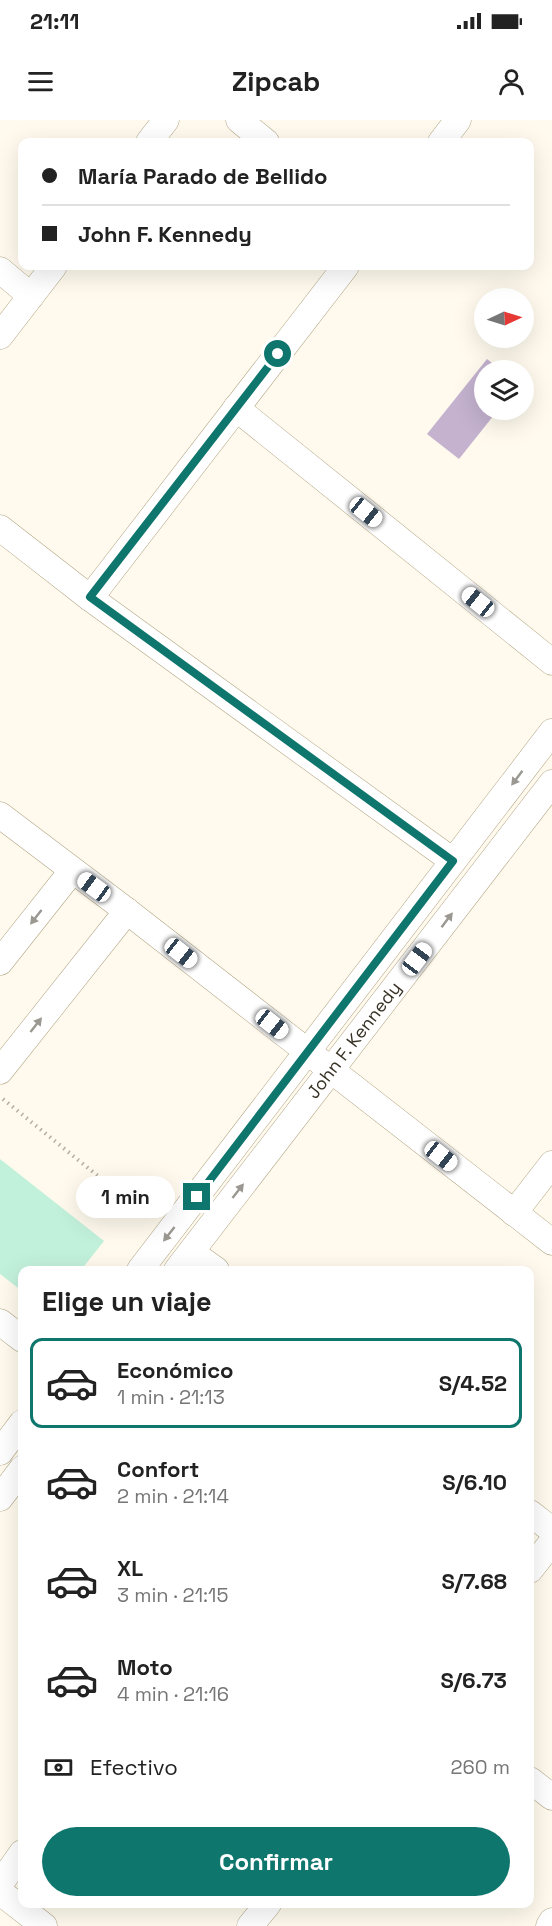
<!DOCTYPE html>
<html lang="es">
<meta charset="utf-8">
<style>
:root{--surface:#fff;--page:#f6f6f6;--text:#222;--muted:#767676;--line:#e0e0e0;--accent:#0f766e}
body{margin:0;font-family:"Space Grotesk",sans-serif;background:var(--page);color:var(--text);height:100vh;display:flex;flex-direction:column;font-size:22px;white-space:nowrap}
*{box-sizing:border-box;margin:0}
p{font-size:20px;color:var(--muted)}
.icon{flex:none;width:33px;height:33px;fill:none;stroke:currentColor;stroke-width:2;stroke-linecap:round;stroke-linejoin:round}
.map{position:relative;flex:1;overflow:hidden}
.side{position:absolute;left:18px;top:1146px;width:516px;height:642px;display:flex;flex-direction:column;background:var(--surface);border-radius:12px;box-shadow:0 6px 24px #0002}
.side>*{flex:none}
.hud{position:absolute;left:18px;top:18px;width:516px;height:132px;border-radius:12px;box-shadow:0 6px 24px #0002;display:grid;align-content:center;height:132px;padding:0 24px;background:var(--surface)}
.needle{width:39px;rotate:86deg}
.fabs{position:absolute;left:474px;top:168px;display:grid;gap:12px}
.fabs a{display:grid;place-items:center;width:60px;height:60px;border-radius:50%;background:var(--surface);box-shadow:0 6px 24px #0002;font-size:30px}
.end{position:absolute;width:27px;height:27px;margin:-14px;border:8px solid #0f766e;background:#fff;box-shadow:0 0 0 3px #fff}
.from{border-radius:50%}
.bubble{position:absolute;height:42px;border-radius:21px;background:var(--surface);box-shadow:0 6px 24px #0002;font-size:20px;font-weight:600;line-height:42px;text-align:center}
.car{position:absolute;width:18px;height:36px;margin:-18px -9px;border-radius:8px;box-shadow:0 0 4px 2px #0007;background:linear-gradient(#fff 24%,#345 0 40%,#fff 0 76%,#345 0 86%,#fff 0)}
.hud b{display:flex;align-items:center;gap:21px;height:57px;font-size:22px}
.hud b+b{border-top:2px solid var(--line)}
.hud i{width:15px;height:15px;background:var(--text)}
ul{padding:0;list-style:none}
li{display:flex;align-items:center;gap:18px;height:90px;margin:0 12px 9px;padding:0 12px;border:3px solid transparent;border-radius:12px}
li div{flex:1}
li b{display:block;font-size:22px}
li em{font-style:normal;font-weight:600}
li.current{border-color:var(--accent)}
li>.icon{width:54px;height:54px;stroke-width:1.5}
h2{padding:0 24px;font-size:27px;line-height:72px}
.pay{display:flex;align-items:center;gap:15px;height:66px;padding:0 24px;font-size:22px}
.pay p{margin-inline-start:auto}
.primary-button{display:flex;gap:12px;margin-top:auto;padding:12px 24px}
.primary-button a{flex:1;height:69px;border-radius:36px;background:var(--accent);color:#fff;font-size:24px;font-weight:600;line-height:69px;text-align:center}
.status{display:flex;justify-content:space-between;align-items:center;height:42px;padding:0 30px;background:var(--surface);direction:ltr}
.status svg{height:16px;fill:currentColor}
header{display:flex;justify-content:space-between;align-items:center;height:78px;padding:0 24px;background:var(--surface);font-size:27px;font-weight:600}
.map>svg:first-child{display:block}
.green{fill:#c2f1db}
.building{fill:#c4b2cf}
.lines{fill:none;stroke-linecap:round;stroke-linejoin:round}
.street-casing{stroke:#b1a586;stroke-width:27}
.path{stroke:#b4afa2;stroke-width:4;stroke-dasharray:1.5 4.5;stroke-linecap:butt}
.street{stroke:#fff;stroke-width:26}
.oneway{fill:#9b9892}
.route{stroke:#0f766e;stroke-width:8}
.labels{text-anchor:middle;stroke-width:5;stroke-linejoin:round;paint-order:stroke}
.street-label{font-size:18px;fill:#373225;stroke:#fff}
</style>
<div class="status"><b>21:11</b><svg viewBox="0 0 49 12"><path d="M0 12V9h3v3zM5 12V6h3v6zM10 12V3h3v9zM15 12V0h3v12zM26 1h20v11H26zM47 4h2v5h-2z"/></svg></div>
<header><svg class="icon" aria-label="menu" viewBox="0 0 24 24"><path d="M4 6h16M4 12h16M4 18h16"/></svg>Zipcab<svg class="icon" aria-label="person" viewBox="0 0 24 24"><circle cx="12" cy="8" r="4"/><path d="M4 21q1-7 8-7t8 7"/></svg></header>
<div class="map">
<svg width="552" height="1806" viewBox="0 0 552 1806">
<rect width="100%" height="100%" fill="#fffaed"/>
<path class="green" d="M0 1039 104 1121 81 1150H22V1171L0 1154Z"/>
<path class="building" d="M487 239 501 250H484V290H498L459 339 427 314Z"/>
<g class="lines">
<g class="street-casing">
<g id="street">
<path d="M239 0 266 22"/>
<path d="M149 22 166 0"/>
<path d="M441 22 458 0"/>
<path d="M0 150 31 176"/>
<path d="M0 216 54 146"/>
<path d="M236 288 552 542"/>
<path d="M0 408 90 478 453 741"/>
<path d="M90 478 346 146"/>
<path d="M0 695 127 791 552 1122"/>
<path d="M0 842 72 751"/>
<path d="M0 951 127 791"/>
<path d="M514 1093 552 1044"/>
<path d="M191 1132 216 1150"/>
<path d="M140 1150 552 612"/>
<path id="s1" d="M177 1150 552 663"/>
<path d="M0 1202 22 1219"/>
<path d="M0 1332 22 1303"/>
<path d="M0 1378 22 1349"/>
<path d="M530 1393 552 1410"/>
<path d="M530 1450 552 1422"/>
<path d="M530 1660 552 1677"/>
<path d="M0 1764 22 1733"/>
<path d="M0 1772 44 1806"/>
<path d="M250 1806 268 1784"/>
<path d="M549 1806 552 1801"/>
</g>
</g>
<path class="path" d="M3 979 146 1095"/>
<use href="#street" class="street"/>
</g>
<defs><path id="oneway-solid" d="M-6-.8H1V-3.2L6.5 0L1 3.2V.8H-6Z" transform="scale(1.5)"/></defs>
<g class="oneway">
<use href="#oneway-solid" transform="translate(517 658) rotate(127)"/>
<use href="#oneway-solid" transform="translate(36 797) rotate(128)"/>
<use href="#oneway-solid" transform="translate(447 800) rotate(-53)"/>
<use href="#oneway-solid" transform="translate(36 905) rotate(-52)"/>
<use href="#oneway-solid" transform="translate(238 1071) rotate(-52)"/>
<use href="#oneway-solid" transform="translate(169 1114) rotate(128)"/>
</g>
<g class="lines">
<path class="route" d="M197 1077 453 741 90 477 278 234"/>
</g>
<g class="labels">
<g class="street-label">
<text dy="6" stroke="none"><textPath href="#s1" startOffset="290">John F. Kennedy</textPath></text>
</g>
</g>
</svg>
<div class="fabs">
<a><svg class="needle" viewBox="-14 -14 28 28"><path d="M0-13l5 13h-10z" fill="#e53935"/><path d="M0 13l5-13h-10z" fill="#767676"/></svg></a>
<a><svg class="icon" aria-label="layers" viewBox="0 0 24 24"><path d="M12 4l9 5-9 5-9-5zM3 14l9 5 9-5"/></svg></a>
</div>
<i class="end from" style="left:278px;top:234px"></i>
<i class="end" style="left:197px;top:1077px"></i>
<div class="bubble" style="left:76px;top:1056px;width:99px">1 min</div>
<i class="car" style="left:366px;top:392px;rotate:129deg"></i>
<i class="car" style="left:478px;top:482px;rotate:309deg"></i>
<i class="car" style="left:94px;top:767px;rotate:306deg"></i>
<i class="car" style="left:181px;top:833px;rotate:128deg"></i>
<i class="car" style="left:417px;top:839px;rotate:37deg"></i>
<i class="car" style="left:272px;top:904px;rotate:128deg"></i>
<i class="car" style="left:441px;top:1036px;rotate:128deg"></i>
<div class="hud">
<b><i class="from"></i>María Parado de Bellido</b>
<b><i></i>John F. Kennedy</b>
</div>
<section class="side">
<h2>Elige un viaje</h2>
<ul>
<li class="current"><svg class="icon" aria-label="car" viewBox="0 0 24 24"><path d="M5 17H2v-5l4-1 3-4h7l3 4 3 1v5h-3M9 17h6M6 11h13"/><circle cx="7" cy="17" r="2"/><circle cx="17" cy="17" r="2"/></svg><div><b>Económico</b><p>1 min · 21:13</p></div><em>S/4.52</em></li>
<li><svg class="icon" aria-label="car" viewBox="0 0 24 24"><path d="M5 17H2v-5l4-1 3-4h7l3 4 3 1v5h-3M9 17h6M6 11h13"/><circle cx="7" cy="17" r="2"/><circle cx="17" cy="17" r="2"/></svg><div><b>Confort</b><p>2 min · 21:14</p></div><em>S/6.10</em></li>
<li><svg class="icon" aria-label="car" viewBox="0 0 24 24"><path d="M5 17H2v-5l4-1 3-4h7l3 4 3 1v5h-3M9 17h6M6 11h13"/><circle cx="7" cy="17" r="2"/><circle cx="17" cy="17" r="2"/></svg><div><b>XL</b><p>3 min · 21:15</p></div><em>S/7.68</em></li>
<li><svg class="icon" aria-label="car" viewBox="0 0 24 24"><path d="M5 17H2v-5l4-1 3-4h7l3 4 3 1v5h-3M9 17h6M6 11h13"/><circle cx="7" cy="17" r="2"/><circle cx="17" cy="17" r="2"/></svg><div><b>Moto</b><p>4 min · 21:16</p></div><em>S/6.73</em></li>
</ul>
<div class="pay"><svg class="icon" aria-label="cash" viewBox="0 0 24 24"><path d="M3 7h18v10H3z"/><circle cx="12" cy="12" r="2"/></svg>Efectivo<p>260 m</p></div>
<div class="primary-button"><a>Confirmar</a></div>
</section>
</div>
